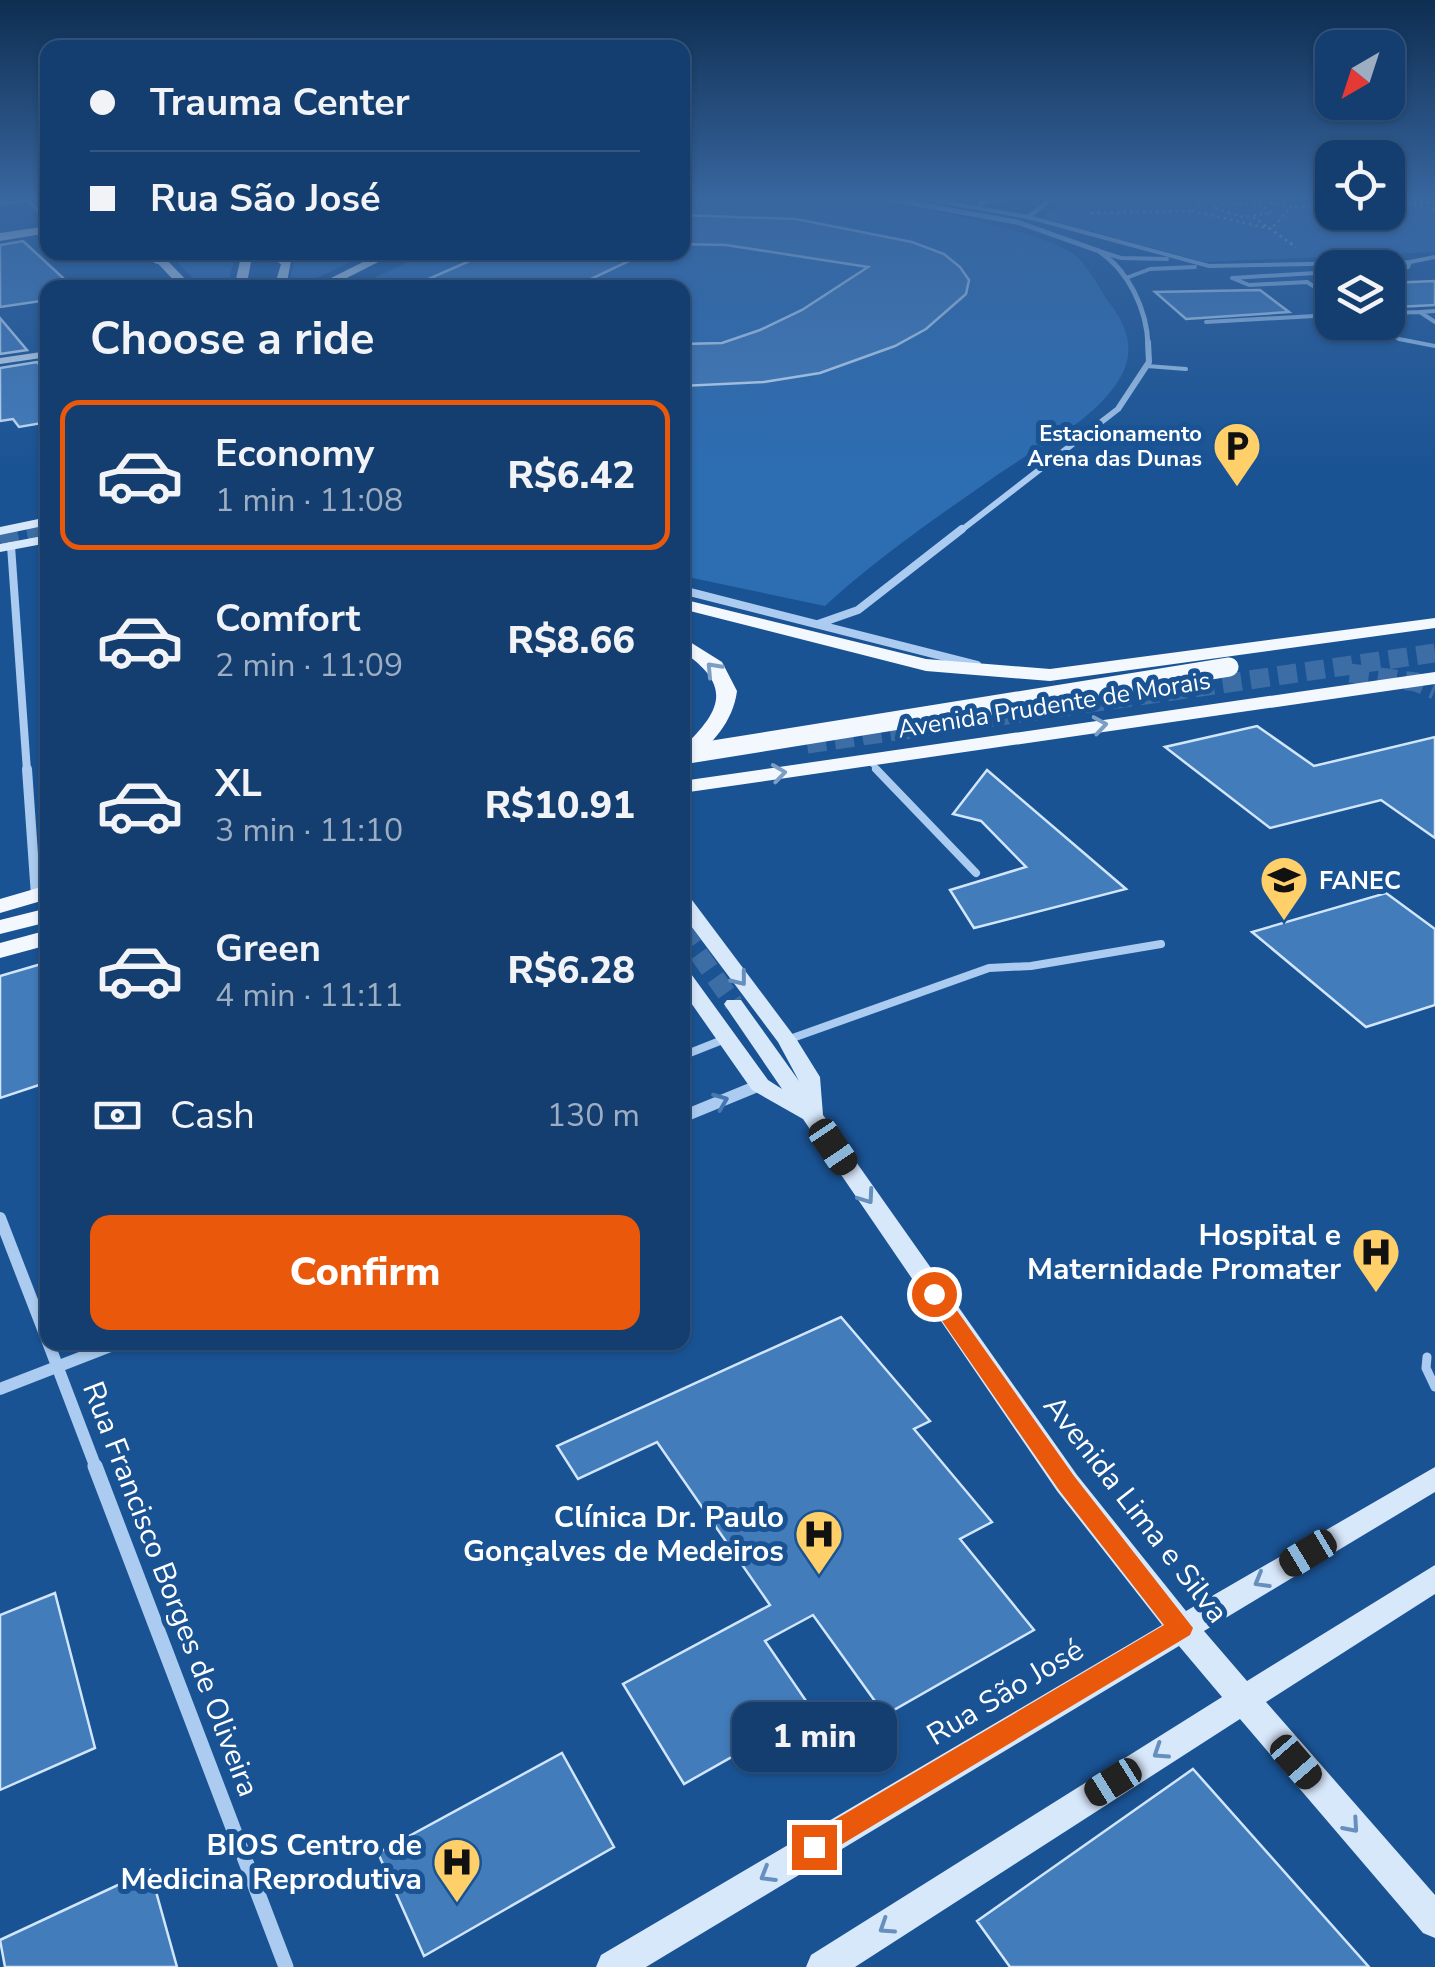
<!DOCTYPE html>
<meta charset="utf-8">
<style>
:root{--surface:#143e6f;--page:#1d4574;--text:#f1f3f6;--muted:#9daec3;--line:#335782;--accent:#ea580c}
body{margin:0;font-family:"Nunito Sans",sans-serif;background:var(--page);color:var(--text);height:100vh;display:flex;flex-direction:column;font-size:38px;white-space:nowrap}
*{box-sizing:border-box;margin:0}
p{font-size:32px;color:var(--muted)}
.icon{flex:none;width:55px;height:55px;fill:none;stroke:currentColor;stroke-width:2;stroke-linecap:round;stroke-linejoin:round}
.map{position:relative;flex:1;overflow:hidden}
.side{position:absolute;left:40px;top:280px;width:650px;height:1070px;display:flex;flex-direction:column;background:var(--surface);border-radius:20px;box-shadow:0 2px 8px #0004,0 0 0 2px var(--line)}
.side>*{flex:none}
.top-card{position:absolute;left:40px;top:40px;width:650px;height:220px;border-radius:20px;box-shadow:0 2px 8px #0004,0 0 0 2px var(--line);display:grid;align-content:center;height:220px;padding:0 50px;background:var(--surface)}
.needle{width:65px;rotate:219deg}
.tools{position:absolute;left:1315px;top:30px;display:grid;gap:20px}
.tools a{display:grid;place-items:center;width:90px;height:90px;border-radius:20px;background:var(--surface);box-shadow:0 2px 8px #0004,0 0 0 2px var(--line);font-size:50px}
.end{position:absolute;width:45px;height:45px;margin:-22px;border:12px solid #ea580c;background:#fff;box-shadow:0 0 0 5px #fff}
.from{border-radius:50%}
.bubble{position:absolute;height:70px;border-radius:20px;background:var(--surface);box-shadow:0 2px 8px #0004,0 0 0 2px var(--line);font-size:32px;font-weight:800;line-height:70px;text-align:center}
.car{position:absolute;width:30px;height:60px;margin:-30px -15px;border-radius:12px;box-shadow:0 0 8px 2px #0007;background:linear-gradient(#222 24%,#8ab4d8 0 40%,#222 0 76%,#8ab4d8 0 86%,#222 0)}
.top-card b{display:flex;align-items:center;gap:35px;height:95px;font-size:38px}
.top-card b+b{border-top:2px solid var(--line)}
.top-card i{width:25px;height:25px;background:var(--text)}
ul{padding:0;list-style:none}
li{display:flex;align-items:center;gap:30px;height:150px;margin:0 20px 15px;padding:0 30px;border:5px solid transparent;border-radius:20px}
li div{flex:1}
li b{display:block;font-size:38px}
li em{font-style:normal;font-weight:800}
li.active{border-color:var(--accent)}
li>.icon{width:90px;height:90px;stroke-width:1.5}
h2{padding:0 50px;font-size:45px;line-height:120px}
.pay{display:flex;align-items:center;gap:25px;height:110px;padding:0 50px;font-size:38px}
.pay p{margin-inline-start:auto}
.action{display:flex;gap:20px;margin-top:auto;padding:20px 50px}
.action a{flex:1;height:115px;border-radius:20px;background:var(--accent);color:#fff;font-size:40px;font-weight:800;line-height:115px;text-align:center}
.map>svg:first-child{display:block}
.green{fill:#2d6db2}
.building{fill:#437cbb;stroke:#d1e6fb;stroke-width:2.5}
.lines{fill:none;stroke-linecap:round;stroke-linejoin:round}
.secondary-tunnel{stroke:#3c6da4;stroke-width:19;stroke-dasharray:19 10;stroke-linecap:butt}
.primary-tunnel{stroke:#3c6da4;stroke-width:19;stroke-dasharray:19 9;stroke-linecap:butt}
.path{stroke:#abccf0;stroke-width:2.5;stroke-dasharray:2.5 4;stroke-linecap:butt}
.service-far3{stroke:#abccf0;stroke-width:4}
.service-far2{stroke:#abccf0;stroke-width:5}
.service-far1{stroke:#abccf0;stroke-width:8}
.service{stroke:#abccf0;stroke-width:9}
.minor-far5{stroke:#abccf0;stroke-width:5}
.minor-far4{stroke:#abccf0;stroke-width:6}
.minor-far3{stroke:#abccf0;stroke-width:8}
.minor-far2{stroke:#abccf0;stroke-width:10}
.minor-far1{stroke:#abccf0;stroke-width:12}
.minor{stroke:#abccf0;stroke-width:15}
.secondary{fill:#d8e8fb;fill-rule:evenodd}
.primary{fill:#f3f8ff;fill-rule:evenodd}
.trunk{fill:#f9fcff;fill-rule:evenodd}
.primary-bridge{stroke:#f3f8ff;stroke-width:19}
.oneway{stroke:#7c9dc4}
.oneway2{stroke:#668fbd}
.oneway3{stroke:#4677b0}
.route{fill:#ea580c}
.labels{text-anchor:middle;stroke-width:10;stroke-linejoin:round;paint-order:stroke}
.far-poi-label{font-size:22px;font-weight:bold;fill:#fff;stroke:#1a5394;text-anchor:end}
.street-label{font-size:25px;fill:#fff;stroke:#1a5394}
.poi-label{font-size:25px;font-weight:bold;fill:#fff;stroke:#1a5394;text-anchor:start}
.near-poi-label{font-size:30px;font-weight:bold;fill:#fff;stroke:#1a5394;text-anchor:end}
.near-street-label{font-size:30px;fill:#fff;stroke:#1a5394}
</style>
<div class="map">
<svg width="1435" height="1967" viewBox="0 0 1435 1967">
<rect width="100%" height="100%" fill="#1a5394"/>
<path class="green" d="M683 197C735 197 790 191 842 197 888 201 1043 229 1076 256 1091 269 1099 289 1111 305 1131 332 1136 358 1114 387 1087 425 1037 447 1000 473 940 515 878 557 825 606L683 576 682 288H352L428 253 682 252Z
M1065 197H1332V212H1388V197L1435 201V252L1205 262 1042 218Z
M182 252 236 253 227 287H202L173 258Z
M277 253H370L297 287 288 286 294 262Z"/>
<path class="building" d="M682 215 796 219 912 242 944 254 960 267 969 280 966 294 926 329 895 346 820 373 764 382 682 386V344L722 343 760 330 802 310 868 267 726 245 682 244Z
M23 241 74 288H48V300L0 307V245Z
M490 252H648L572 288H408Z
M1435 281V305L1397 307 1388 301V283Z
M1260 290 1289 312 1186 319 1155 292Z
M0 318 27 350 0 354Z
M37 362 48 373V422L19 427 13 419 0 421V368Z
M1257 726 1314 766 1435 737V838L1381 800 1270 828 1165 747Z
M987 770 1126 889 974 928 950 890 1026 867 981 821 953 814Z
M1386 893 1435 929V1005L1366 1027 1252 932Z
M48 962V1082L0 1098V976Z
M841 1317 930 1421 914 1429 992 1522 960 1539 1034 1630 885 1715 813 1615 765 1641 813 1711 684 1784 623 1684 770 1605 657 1442 578 1479 557 1446Z
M55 1593 95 1748 0 1790V1615Z
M562 1753 614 1847 424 1956 378 1853Z
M1193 1769 1369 1967H1010L977 1921Z
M150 1870 177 1967H5L0 1940Z"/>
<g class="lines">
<path class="secondary-tunnel" d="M682 930 734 1004"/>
<path class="primary-tunnel" d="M0 541 48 532
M1350 673 1416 682 1435 690
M807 744 1435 653"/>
<path class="path" d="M1208 197 1193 211 1271 229 1291 207 1246 197
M1404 197 1408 203 1435 210
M1226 203 1263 206 1272 213 1243 217 1213 208Z
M1388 203 1435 202
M1289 207 1332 206
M1091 213 1194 211
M1253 217 1296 247"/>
<path class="service-far3" d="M915 197 1028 217
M1054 197 1028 217 1209 266 1410 262 1435 257
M32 204 48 220
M980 204 1008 197
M1099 251 1121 258 1167 259
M1388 270 1408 267 1410 262
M1126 278 1150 269 1195 267
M1307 282 1249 285 1232 278 1332 272
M1307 282 1332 298
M1435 311 1420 312 1435 322
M1388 313 1420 312
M1206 322 1332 315
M1371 322 1399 339 1435 346
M1147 366 1186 369"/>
<path class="service-far2" d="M868 760 879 771"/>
<path class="service-far1" d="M876 769 976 873
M787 1040 989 968 1031 966 1161 944
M682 1056 725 1039"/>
<path class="service" d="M1427 1357 1426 1368 1435 1387"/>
<path class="minor-far5" d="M876 197 1017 222 1099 251C1129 271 1147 310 1148 345
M0 203 48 197"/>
<path class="minor-far4" d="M959 532 1118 409 1149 362 1148 342"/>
<path class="minor-far3" d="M11 546 27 771
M682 590 977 665
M818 624 858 610 962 529"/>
<path class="minor-far2" d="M27 769 36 896"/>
<path class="minor-far1" d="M682 1117 760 1085
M0 1218 48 1342
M48 1342 96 1468
M0 1389 121 1342"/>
<path class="minor" d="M95 1466 286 1967"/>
<path class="secondary" d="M48 351V357L0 364V358Z
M48 517V525L0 535V527Z
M48 535V543L0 552V544Z
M682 895 689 896 797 1040 820 1077 823 1115 1077 1475 1186 1611 1435 1467V1492L1204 1631 1247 1681 1435 1565V1594L1266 1702 1435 1895V1938L1423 1933 1240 1719 855 1967H806L811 1955 1222 1697 1179 1646 646 1967H596L601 1955 1162 1625 1057 1491 803 1119 752 1090 682 990V969L689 971 768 1080 782 1089 724 1004 727 1000H741L799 1081 778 1042 682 914Z"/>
<path class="primary" d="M147 252H159L194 288H181Z
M242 252H253L246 288H234Z
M260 252H275L291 261 286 288H274L281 264Z
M383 252H398L327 288H311Z
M682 599 926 659 1050 669 1435 618V628L1050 681 926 671 682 609Z
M682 637 722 662 737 691C733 722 712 744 689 763L682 765V748C723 710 732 685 682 651Z
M1435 672V684L682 793V781Z
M48 885V899L0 913V899Z
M48 908V922L0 934V920Z
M48 930V945L0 958V943Z"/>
<path class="trunk" d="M48 226V233L0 241V233Z
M133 252H151L167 261 157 264Z"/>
<path class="primary-bridge" d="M682 755 1229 667"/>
</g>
<defs><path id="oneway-chevron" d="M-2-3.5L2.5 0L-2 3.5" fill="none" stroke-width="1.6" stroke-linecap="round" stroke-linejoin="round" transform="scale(2.5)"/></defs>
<g class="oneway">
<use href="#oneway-chevron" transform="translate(713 669) rotate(-133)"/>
<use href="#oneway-chevron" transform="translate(1100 725) rotate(-9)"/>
<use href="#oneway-chevron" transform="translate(779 773) rotate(-8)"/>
</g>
<g class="oneway2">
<use href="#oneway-chevron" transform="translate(740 979) rotate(52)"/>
<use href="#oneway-chevron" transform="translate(867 1197) rotate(55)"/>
<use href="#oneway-chevron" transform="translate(1261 1581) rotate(150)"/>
<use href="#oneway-chevron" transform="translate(1160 1752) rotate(147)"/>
<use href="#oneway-chevron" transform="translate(1352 1826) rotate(49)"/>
<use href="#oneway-chevron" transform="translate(767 1875) rotate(149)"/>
<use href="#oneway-chevron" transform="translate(886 1927) rotate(147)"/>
</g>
<use class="oneway3" href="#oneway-chevron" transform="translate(721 1101) rotate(-22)"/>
<linearGradient id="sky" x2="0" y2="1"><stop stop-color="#0e2e51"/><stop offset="0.42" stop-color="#38669f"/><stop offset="1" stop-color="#38669f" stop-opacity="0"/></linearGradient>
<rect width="1435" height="472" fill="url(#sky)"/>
<path class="route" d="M934 1286 941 1288 1074 1476 1193 1628 1190 1635 814 1861 804 1857 800 1847 804 1838 1164 1625 1059 1490 927 1299V1288Z"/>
<defs>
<g id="parking-pin" transform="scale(2.5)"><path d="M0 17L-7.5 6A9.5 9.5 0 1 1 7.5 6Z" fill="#ffcf69" stroke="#1a5394"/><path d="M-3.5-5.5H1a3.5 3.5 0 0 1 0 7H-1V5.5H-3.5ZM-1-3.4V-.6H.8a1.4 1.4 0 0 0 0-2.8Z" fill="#111"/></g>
<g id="university-pin" transform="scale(2.5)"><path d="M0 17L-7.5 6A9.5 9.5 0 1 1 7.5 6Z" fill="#ffcf69" stroke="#1a5394"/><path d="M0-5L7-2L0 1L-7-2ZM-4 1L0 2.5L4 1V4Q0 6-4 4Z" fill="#111"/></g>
<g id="hospital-pin" transform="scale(2.5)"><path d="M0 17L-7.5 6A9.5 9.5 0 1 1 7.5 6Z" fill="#ffcf69" stroke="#1a5394"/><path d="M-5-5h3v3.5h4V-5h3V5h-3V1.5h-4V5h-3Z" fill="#111"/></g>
</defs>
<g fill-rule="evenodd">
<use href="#parking-pin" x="1237" y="446"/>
<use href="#university-pin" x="1284" y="880"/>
<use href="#hospital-pin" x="1376" y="1252"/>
<use href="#hospital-pin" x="819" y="1534"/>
<use href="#hospital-pin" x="457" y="1862"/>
</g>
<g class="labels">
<g class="far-poi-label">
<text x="1202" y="441">Estacionamento<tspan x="1202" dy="25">Arena das Dunas</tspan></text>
</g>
<g class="street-label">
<text transform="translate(1054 704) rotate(-9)" y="9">Avenida Prudente de Morais</text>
</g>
<g class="poi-label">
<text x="1319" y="889">FANEC</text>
</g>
<g class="near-poi-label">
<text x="1341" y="1245">Hospital e<tspan x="1341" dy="34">Maternidade Promater</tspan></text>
<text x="784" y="1527">Clínica Dr. Paulo<tspan x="784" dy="34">Gonçalves de Medeiros</tspan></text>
<text x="422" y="1855">BIOS Centro de<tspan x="422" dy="34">Medicina Reprodutiva</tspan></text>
</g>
<g class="near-street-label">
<text transform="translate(1136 1509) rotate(52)" y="10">Avenida Lima e Silva</text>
<text transform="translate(171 1589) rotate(69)" y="10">Rua Francisco Borges de Oliveira</text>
<text transform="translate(1005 1692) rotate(-31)" y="10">Rua São José</text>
</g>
</g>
</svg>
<div class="tools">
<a><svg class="needle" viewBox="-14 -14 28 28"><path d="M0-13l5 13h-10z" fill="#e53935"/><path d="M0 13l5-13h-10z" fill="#9daec3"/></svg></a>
<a><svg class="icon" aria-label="locate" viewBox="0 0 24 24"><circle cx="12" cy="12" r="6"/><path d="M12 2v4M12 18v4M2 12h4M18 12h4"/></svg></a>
<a><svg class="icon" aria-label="layers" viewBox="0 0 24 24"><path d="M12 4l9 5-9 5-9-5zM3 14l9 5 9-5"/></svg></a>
</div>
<i class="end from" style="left:934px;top:1294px"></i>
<i class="end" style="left:814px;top:1847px"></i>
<div class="bubble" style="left:732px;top:1702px;width:165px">1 min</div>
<i class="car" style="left:833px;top:1147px;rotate:146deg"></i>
<i class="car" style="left:1308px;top:1553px;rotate:239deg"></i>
<i class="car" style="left:1296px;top:1762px;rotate:139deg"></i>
<i class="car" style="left:1113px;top:1782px;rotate:238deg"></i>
<div class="top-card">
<b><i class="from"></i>Trauma Center</b>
<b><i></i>Rua São José</b>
</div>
<section class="side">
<h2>Choose a ride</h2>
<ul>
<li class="active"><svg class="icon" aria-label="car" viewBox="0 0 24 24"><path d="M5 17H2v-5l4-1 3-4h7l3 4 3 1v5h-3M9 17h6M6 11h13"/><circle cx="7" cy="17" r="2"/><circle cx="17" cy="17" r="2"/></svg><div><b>Economy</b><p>1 min · 11:08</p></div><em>R$6.42</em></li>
<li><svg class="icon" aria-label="car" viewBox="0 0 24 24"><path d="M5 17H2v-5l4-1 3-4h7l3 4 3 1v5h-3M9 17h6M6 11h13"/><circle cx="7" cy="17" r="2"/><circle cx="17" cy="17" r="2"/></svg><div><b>Comfort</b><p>2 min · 11:09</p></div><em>R$8.66</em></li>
<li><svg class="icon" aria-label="car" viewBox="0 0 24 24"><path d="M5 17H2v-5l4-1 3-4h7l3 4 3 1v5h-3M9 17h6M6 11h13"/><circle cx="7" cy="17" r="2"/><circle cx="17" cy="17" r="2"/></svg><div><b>XL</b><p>3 min · 11:10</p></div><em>R$10.91</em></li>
<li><svg class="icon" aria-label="car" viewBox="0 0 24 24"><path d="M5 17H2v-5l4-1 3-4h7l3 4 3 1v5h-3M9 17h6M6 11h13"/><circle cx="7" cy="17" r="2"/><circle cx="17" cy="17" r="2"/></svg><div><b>Green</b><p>4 min · 11:11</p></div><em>R$6.28</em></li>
</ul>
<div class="pay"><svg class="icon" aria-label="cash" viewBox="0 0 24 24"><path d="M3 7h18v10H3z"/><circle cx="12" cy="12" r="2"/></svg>Cash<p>130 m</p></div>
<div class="action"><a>Confirm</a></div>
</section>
</div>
